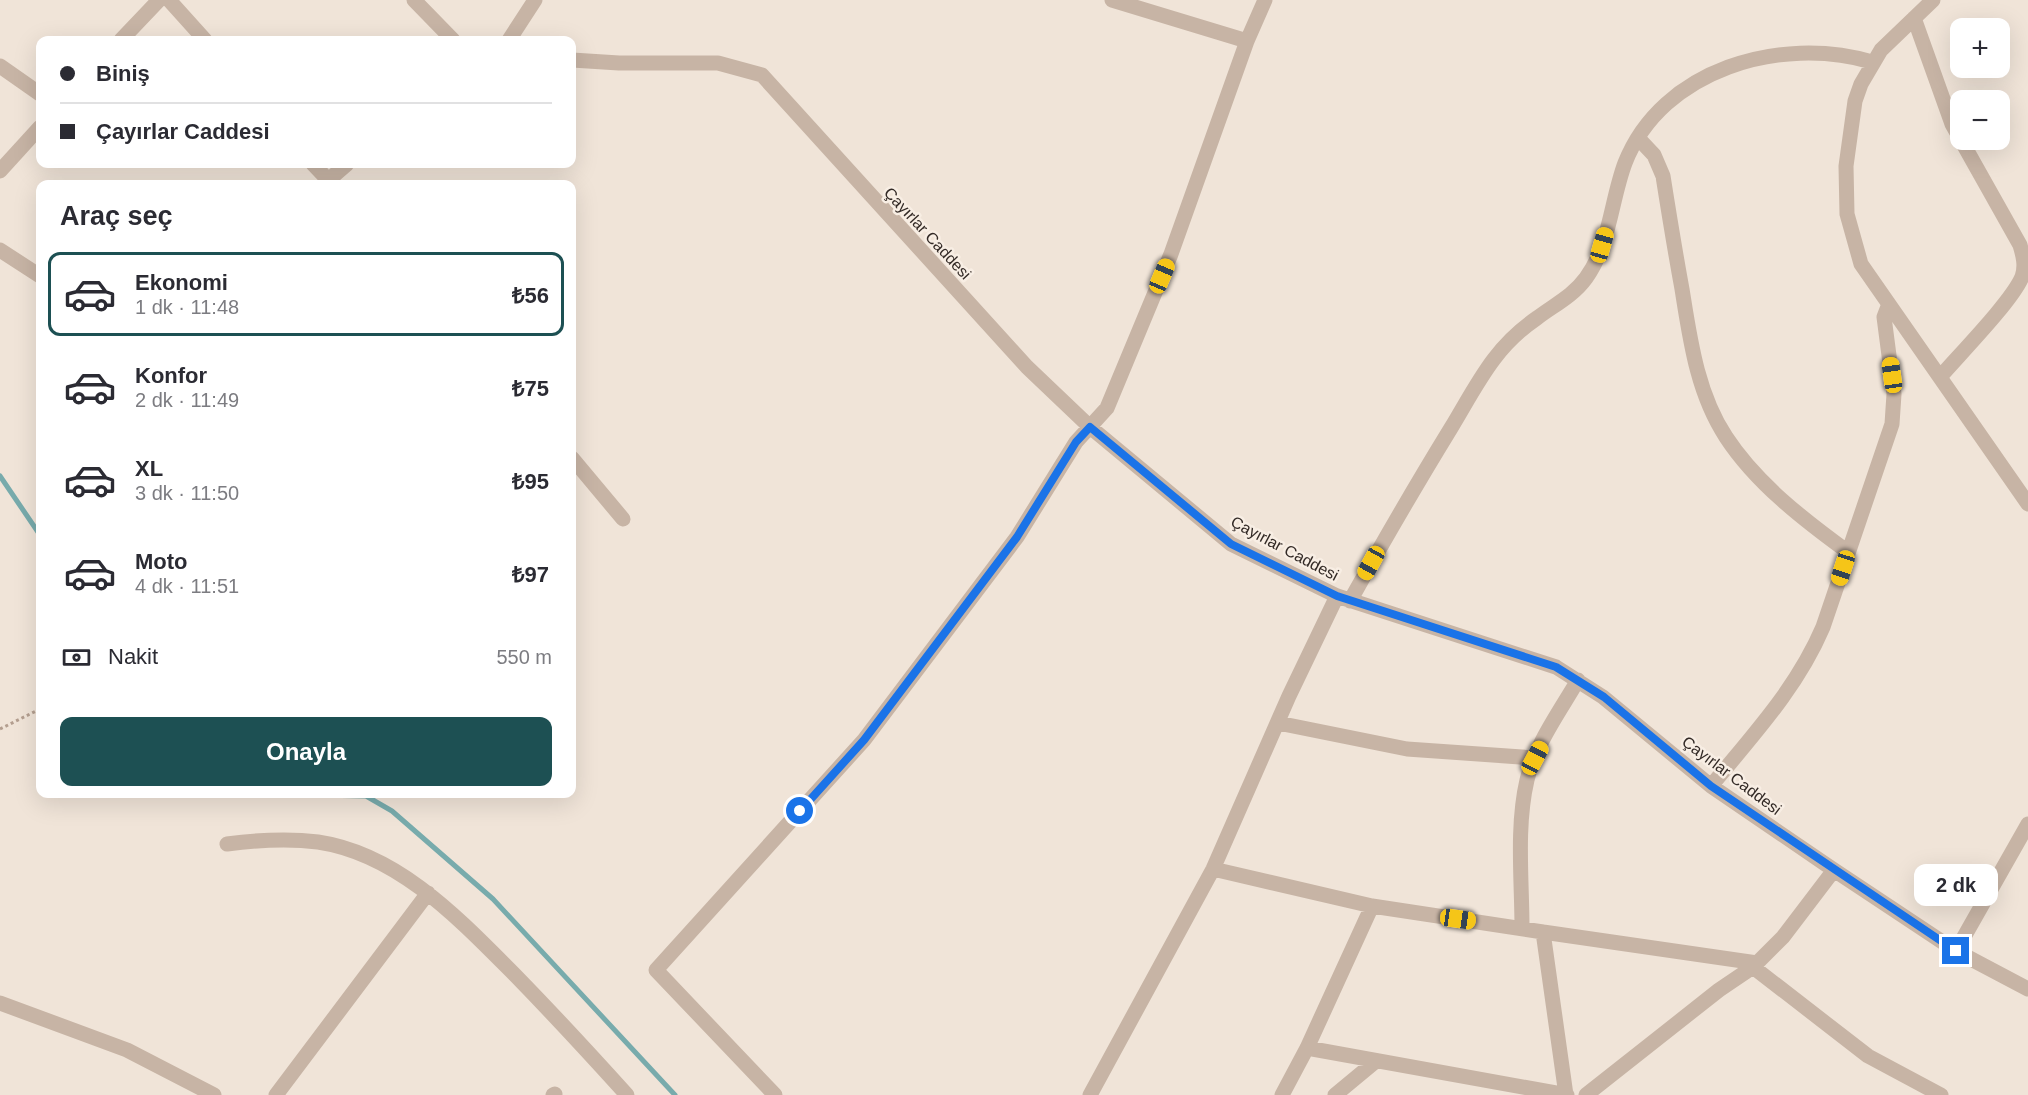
<!DOCTYPE html>
<html lang="tr">
<meta charset="utf-8">
<style>
:root{--surface:#fff;--page:#f2f2f3;--text:#2b2b33;--muted:#7c7c81;--line:#e1e1e2;--accent:#1d5053}
body{margin:0;font-family:Helvetica,sans-serif;background:var(--page);color:var(--text);height:100vh;display:flex;flex-direction:column;font-size:22px;white-space:nowrap}
*{box-sizing:border-box;margin:0}
p{font-size:20px;color:var(--muted)}
.icon{flex:none;width:33px;height:33px;fill:none;stroke:currentColor;stroke-width:2;stroke-linecap:round;stroke-linejoin:round}
.map{position:relative;flex:1;overflow:hidden}
.side{position:absolute;left:36px;top:180px;width:540px;height:618px;display:flex;flex-direction:column;background:var(--surface);border-radius:12px;box-shadow:0 6px 24px #0002}
.side>*{flex:none}
.top-card{position:absolute;left:36px;top:36px;width:540px;height:132px;border-radius:12px;box-shadow:0 6px 24px #0002;display:grid;align-content:center;height:132px;padding:0 24px;background:var(--surface)}
.fabs{position:absolute;left:1950px;top:18px;display:grid;gap:12px}
.fabs a{display:grid;place-items:center;width:60px;height:60px;border-radius:12px;background:var(--surface);box-shadow:0 6px 24px #0002;font-size:30px}
.end{position:absolute;width:27px;height:27px;margin:-14px;border:8px solid #1a73e8;background:#fff;box-shadow:0 0 0 3px #fff}
.from{border-radius:50%}
.bubble{position:absolute;height:42px;border-radius:12px;background:var(--surface);box-shadow:0 6px 24px #0002;font-size:20px;font-weight:700;line-height:42px;text-align:center}
.car{position:absolute;width:18px;height:36px;margin:-18px -9px;border-radius:8px;box-shadow:0 0 4px 2px #0007;background:linear-gradient(#f5c518 24%,#345 0 40%,#f5c518 0 76%,#345 0 86%,#f5c518 0)}
.top-card b{display:flex;align-items:center;gap:21px;height:57px;font-size:22px}
.top-card b+b{border-top:2px solid var(--line)}
.top-card i{width:15px;height:15px;background:var(--text)}
ul{padding:0;list-style:none}
li{display:flex;align-items:center;gap:18px;height:84px;margin:0 12px 9px;padding:0 12px;border:3px solid transparent;border-radius:12px}
li div{flex:1}
li b{display:block;font-size:22px}
li em{font-style:normal;font-weight:700}
li.current{border-color:var(--accent)}
li>.icon{width:54px;height:54px;stroke-width:1.5}
h2{padding:0 24px;font-size:27px;line-height:72px}
.pay{display:flex;align-items:center;gap:15px;height:66px;padding:0 24px;font-size:22px}
.pay p{margin-inline-start:auto}
.cta{display:flex;gap:12px;margin-top:auto;padding:12px 24px}
.cta a{flex:1;height:69px;border-radius:12px;background:var(--accent);color:#fff;font-size:24px;font-weight:700;line-height:69px;text-align:center}
.map>svg:first-child{display:block}
.lines{fill:none;stroke-linecap:round;stroke-linejoin:round}
.stream{stroke:#78abac;stroke-width:5}
.path{stroke:#b39e8f;stroke-width:3;stroke-dasharray:3 3;stroke-linecap:butt}
.minor{stroke:#c7b4a5;stroke-width:15}
.route{stroke:#1a73e8;stroke-width:8}
.labels{text-anchor:middle;stroke-width:5;stroke-linejoin:round;paint-order:stroke}
.street-label{font-size:16px;fill:#332a26;stroke:#f8eee4}
</style>
<div class="map">
<svg width="2028" height="1095" viewBox="0 0 2028 1095">
<rect width="100%" height="100%" fill="#f0e4d8"/>
<g class="lines">
<path class="stream" d="M0 476 40 535
M270 794 366 796 392 811 493 899 675 1095"/>
<path class="path" d="M0 729 40 709"/>
<path class="minor" d="M169 0 205 40
M414 0 453 40
M1112 0 1247 41
M1933 0 1881 50 1861 84 1855 101 1846 166 1847 214 1861 264 2028 504
M1914 18 1952 124 2020 245C2023 255 2026 266 2022 277 2012 301 1960 354 1941 376
M121 40 159 0
M509 40 535 0
M572 60 619 63H718L762 75 1027 367 1090 427 1231 544 1337 596 1556 667 1603 697 1711 786 1834 870 1956 951 2028 989
M0 66 40 94
M1638 138 1654 155 1663 176C1669 214 1675 251 1682 289 1690 339 1697 393 1726 437 1756 483 1804 520 1848 552
M313 164 332 184
M0 171 40 127
M324 184 347 164
M0 250 40 276
M572 458 623 519
M1350 601C1383 542 1416 485 1451 428 1465 405 1478 380 1494 359 1506 343 1521 329 1537 318 1554 305 1573 296 1586 278 1610 245 1611 200 1625 163 1662 69 1781 35 1872 62
M1278 723 1407 749 1535 758
M1711 786C1753 735 1797 688 1823 627L1892 424 1894 394 1884 317 1889 304
M227 844C257 840 288 838 318 842 399 854 460 920 515 975 553 1014 590 1054 627 1095
M1213 869 1372 906 1543 932
M1522 928C1522 881 1516 827 1527 780 1535 745 1560 711 1578 680
M1956 951 2028 824
M1753 967 1868 1056 1941 1095
M0 1003 127 1050 214 1095
M1307 1048 1567 1095
M276 1095 428 893
M553 1095 555 1094
M775 1095 656 970 864 740 1017 537 1076 442 1107 408 1171 254 1247 41 1265 0
M1090 1095 1213 869 1289 696 1337 596
M1282 1095 1307 1048 1372 906
M1335 1095 1376 1061
M1566 1095 1543 932 1757 963
M1586 1095 1719 990 1753 967 1783 937 1834 870"/>
</g>
<g class="lines">
<path class="route" d="M800 811 864 740 1017 537 1076 442 1090 427 1231 544 1337 596 1556 667 1604 697 1711 786 1956 951"/>
</g>
<g class="labels">
<g class="street-label">
<text transform="translate(928 233) rotate(47)" y="6">Çayırlar Caddesi</text>
<text transform="translate(1285 548) rotate(28)" y="6">Çayırlar Caddesi</text>
<text transform="translate(1732 775) rotate(37)" y="6">Çayırlar Caddesi</text>
</g>
</g>
</svg>
<div class="fabs">
<a>+</a>
<a>−</a>
</div>
<i class="end from" style="left:800px;top:811px"></i>
<i class="end" style="left:1956px;top:951px"></i>
<div class="bubble" style="left:1914px;top:864px;width:84px">2 dk</div>
<i class="car" style="left:1602px;top:245px;rotate:16deg"></i>
<i class="car" style="left:1162px;top:276px;rotate:23deg"></i>
<i class="car" style="left:1892px;top:375px;rotate:352deg"></i>
<i class="car" style="left:1371px;top:563px;rotate:209deg"></i>
<i class="car" style="left:1843px;top:568px;rotate:198deg"></i>
<i class="car" style="left:1535px;top:758px;rotate:28deg"></i>
<i class="car" style="left:1458px;top:919px;rotate:98deg"></i>
<div class="top-card">
<b><i class="from"></i>Biniş</b>
<b><i></i>Çayırlar Caddesi</b>
</div>
<section class="side">
<h2>Araç seç</h2>
<ul>
<li class="current"><svg class="icon" aria-label="car" viewBox="0 0 24 24"><path d="M5 17H2v-5l4-1 3-4h7l3 4 3 1v5h-3M9 17h6M6 11h13"/><circle cx="7" cy="17" r="2"/><circle cx="17" cy="17" r="2"/></svg><div><b>Ekonomi</b><p>1 dk · 11:48</p></div><em>₺56</em></li>
<li><svg class="icon" aria-label="car" viewBox="0 0 24 24"><path d="M5 17H2v-5l4-1 3-4h7l3 4 3 1v5h-3M9 17h6M6 11h13"/><circle cx="7" cy="17" r="2"/><circle cx="17" cy="17" r="2"/></svg><div><b>Konfor</b><p>2 dk · 11:49</p></div><em>₺75</em></li>
<li><svg class="icon" aria-label="car" viewBox="0 0 24 24"><path d="M5 17H2v-5l4-1 3-4h7l3 4 3 1v5h-3M9 17h6M6 11h13"/><circle cx="7" cy="17" r="2"/><circle cx="17" cy="17" r="2"/></svg><div><b>XL</b><p>3 dk · 11:50</p></div><em>₺95</em></li>
<li><svg class="icon" aria-label="car" viewBox="0 0 24 24"><path d="M5 17H2v-5l4-1 3-4h7l3 4 3 1v5h-3M9 17h6M6 11h13"/><circle cx="7" cy="17" r="2"/><circle cx="17" cy="17" r="2"/></svg><div><b>Moto</b><p>4 dk · 11:51</p></div><em>₺97</em></li>
</ul>
<div class="pay"><svg class="icon" aria-label="cash" viewBox="0 0 24 24"><path d="M3 7h18v10H3z"/><circle cx="12" cy="12" r="2"/></svg>Nakit<p>550 m</p></div>
<div class="cta"><a>Onayla</a></div>
</section>
</div>
